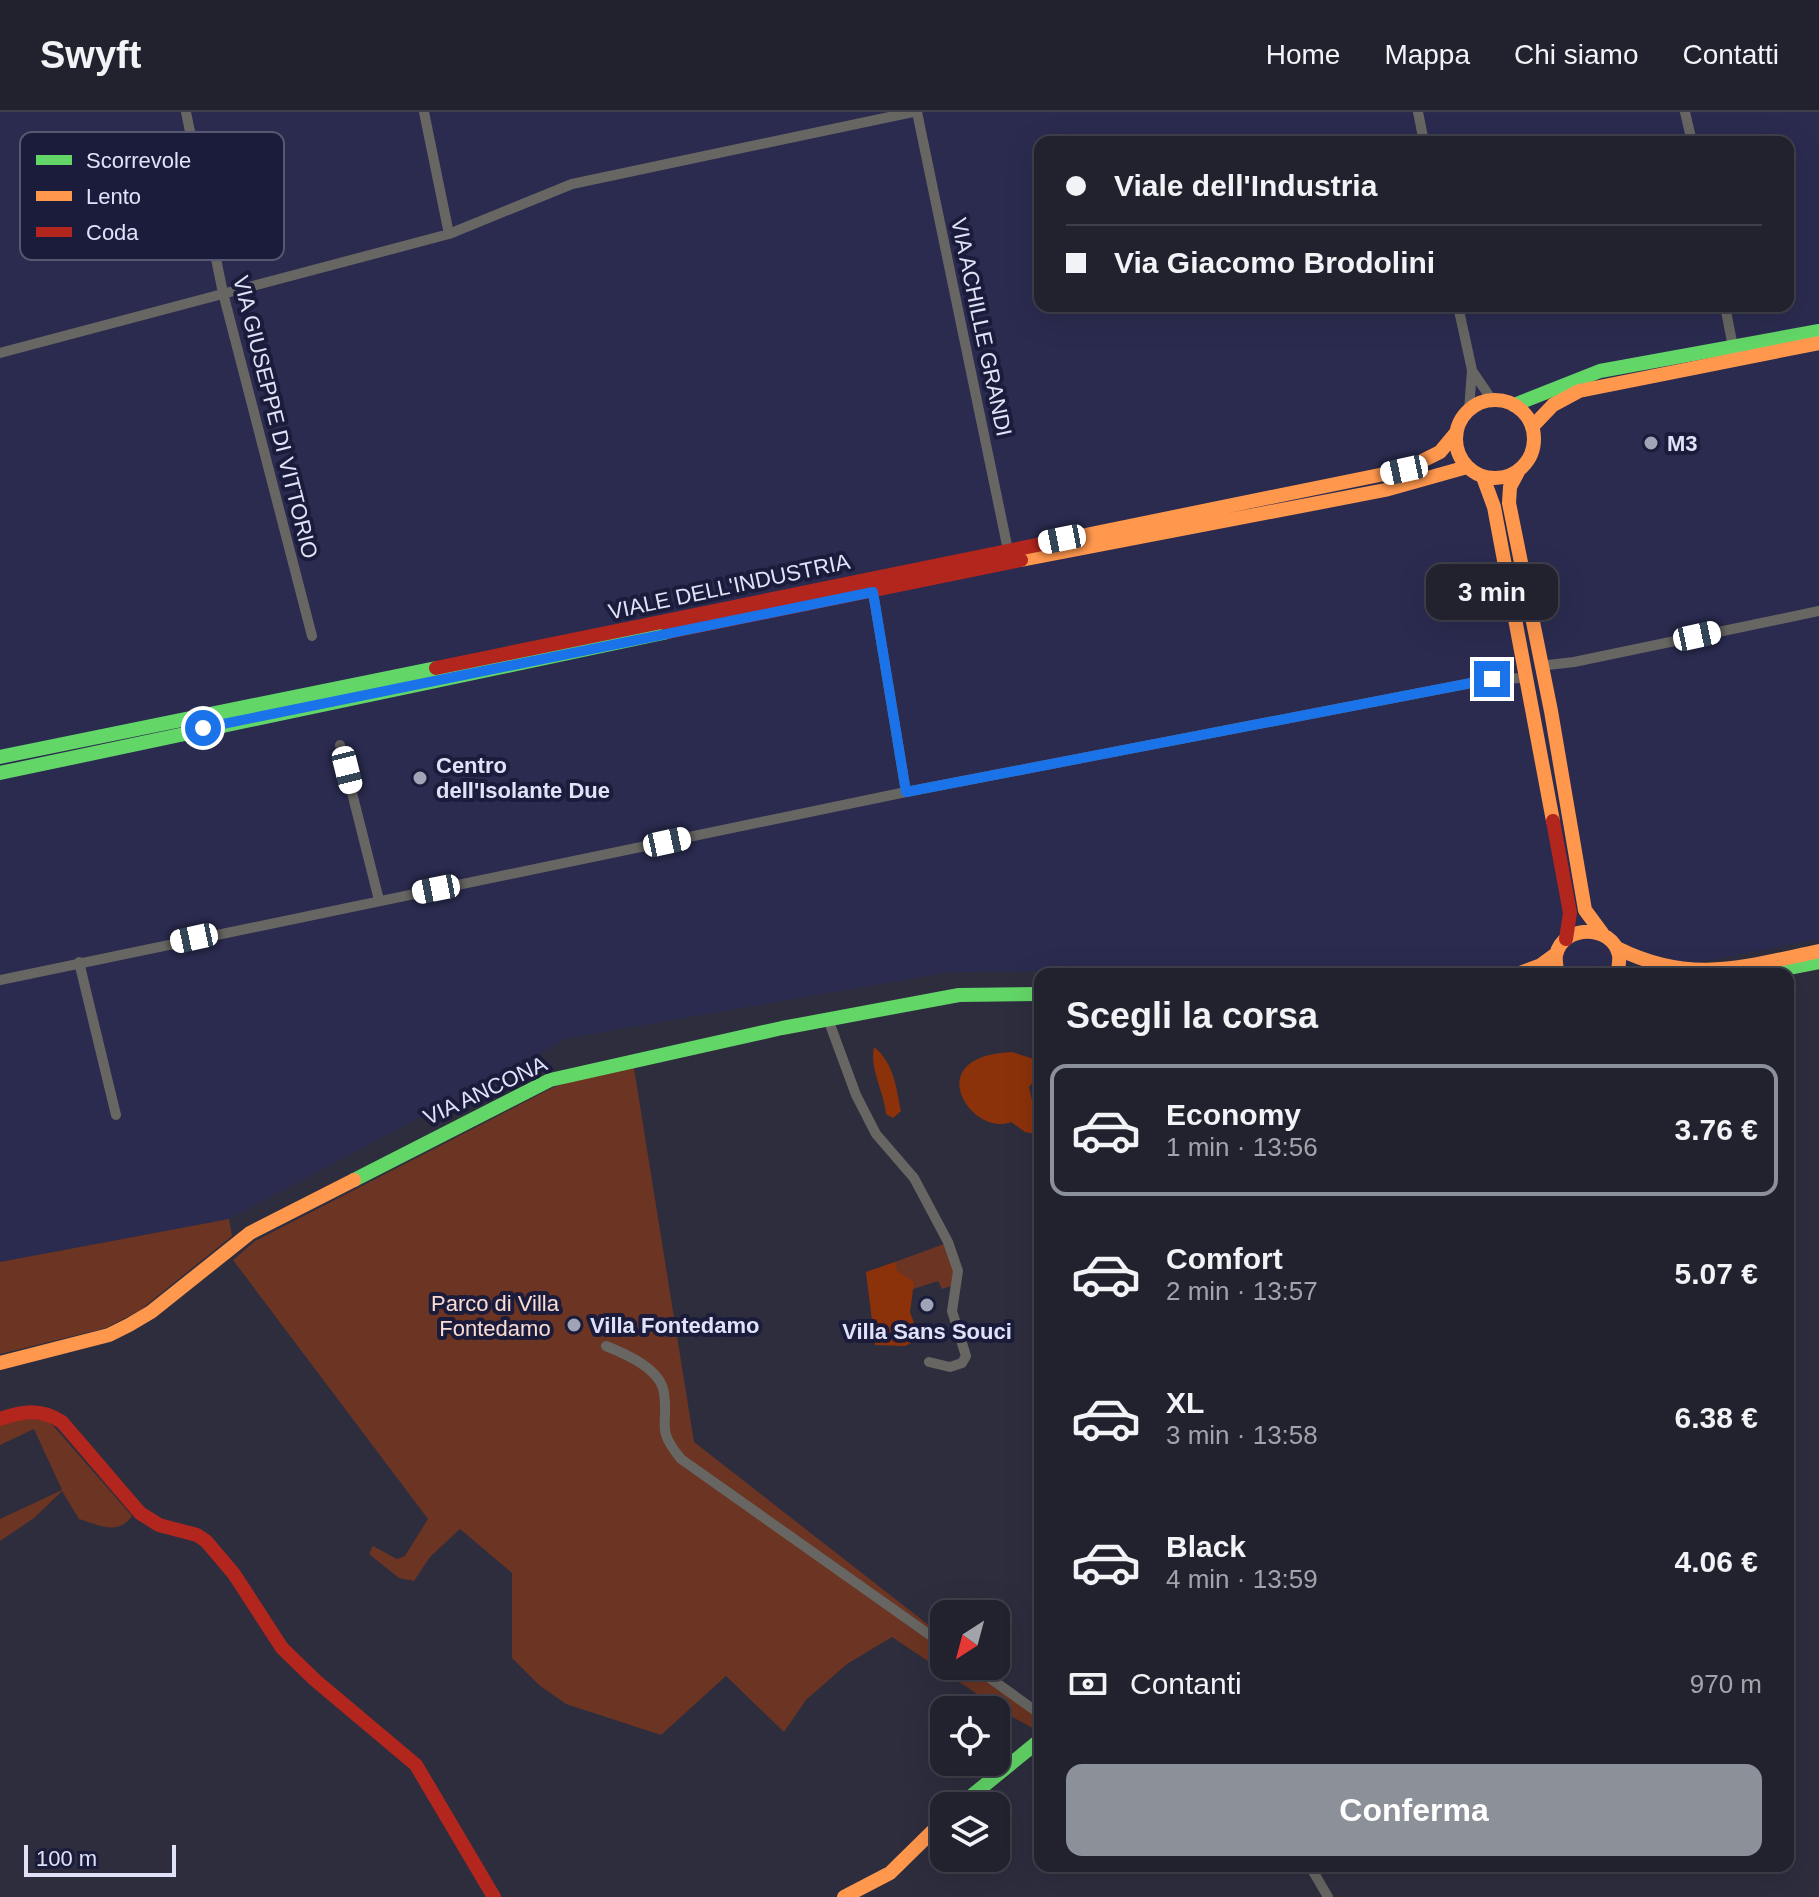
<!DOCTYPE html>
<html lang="it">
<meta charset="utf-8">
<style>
:root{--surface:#22222e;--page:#2e2f3a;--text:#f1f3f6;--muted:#a2a4aa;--line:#3f3f4a;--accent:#8c9099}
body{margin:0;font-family:Arial,sans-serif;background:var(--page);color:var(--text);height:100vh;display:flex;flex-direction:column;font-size:30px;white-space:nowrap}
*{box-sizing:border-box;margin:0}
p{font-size:26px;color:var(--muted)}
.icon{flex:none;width:44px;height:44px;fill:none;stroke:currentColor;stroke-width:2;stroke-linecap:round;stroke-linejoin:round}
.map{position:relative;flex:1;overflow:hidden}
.drawer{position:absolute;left:1034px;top:856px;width:760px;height:904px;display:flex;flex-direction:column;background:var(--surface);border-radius:16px;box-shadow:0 8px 32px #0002,0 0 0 2px var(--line)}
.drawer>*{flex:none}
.banner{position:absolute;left:1034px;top:24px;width:760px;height:176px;border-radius:16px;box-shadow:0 8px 32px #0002,0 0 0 2px var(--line);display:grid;align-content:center;height:176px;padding:0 32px;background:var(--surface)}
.needle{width:52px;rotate:216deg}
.fabs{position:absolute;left:930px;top:1488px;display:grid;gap:16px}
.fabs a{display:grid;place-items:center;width:80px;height:80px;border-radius:16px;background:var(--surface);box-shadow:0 8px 32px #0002,0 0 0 2px var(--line);font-size:40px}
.scale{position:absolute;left:24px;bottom:20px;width:152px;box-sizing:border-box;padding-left:8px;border:4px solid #e0e3f8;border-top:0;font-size:22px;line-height:28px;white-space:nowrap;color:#e0e3f8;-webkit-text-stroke:6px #1b1c3b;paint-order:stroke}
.end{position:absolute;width:36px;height:36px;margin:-18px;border:10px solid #1a73e8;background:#fff;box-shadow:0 0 0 4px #fff}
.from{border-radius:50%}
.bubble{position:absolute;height:56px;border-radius:16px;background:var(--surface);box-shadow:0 8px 32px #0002,0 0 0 2px var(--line);font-size:26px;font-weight:700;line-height:56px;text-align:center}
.car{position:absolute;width:24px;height:48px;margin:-24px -12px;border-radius:10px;box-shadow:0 0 6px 2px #0007;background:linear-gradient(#fff 24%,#345 0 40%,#fff 0 76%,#345 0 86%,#fff 0)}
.banner b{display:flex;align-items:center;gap:28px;height:76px;font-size:30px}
.banner b+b{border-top:2px solid var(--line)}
.banner i{width:20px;height:20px;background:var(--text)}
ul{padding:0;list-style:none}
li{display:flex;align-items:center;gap:24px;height:132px;margin:0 16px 12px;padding:0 16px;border:4px solid transparent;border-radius:16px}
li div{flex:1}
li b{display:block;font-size:30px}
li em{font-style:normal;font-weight:700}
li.selected{border-color:var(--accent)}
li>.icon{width:72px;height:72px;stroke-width:1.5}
h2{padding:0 32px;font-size:36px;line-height:96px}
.pay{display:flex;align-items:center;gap:20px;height:88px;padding:0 32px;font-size:30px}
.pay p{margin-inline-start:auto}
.button{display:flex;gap:16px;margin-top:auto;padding:16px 32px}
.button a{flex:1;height:92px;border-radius:16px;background:var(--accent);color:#fff;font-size:32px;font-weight:700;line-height:92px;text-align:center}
header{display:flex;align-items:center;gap:48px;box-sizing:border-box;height:112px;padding:0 40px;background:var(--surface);border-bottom:2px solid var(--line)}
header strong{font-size:38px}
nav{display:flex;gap:44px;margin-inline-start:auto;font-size:28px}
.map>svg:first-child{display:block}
.built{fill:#2a2b4f;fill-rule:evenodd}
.green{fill:#6c3422}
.forest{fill:#8c320a}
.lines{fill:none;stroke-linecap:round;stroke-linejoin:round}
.street{stroke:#676663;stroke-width:10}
.fast{stroke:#63d668;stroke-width:14}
.slow{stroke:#ff974d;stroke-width:14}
.jam{stroke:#b3261e;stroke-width:14}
.route{stroke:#1a73e8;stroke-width:10}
.poi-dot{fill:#a1a3b7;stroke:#1b1c3b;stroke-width:3}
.labels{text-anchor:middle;stroke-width:8;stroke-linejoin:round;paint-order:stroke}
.street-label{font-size:22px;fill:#e0e3f8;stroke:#1b1c3b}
.poi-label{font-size:22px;font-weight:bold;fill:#e0e3f8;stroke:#1b1c3b;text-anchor:start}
.park-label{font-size:22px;fill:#fadcd2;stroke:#1b1c3b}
.key{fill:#1b1c3b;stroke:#565874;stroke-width:2}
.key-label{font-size:22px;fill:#e0e3f8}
</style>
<header>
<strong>Swyft</strong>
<nav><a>Home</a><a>Mappa</a><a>Chi siamo</a><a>Contatti</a></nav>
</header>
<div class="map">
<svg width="1819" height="1785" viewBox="0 0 1819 1785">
<rect width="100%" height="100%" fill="#2d2d3e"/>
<path class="built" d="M0 0H1819V827L1700 850 1478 858 950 860 568 926 229 1107 0 1150ZM1040 30H1788V194H1040Z"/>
<path class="green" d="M633 950 694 1330 944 1525V1554H981L1040 1600V1620L1007 1602 892 1525 847 1552 806 1588 784 1620 726 1564 661 1623 566 1592 539 1573 512 1546V1461L460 1417 430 1445 414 1469 399 1466 369 1442 373 1434 397 1447 405 1444 428 1407 233 1148 255 1129 554 975Z
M229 1107 232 1124 139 1199 106 1216 0 1242V1150Z
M944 1132C950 1146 958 1160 951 1174L942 1177 938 1169 895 1183 884 1154Z
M22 1304 49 1309 132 1404C118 1424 99 1413 79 1407L62 1379 34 1406 0 1429V1407L62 1378 34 1317 0 1333V1313Z"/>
<path class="forest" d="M874 935C894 951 896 975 901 999L893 1006 886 1002C884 979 869 957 874 935Z
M1012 940 1040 949V961L1029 975 1040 1023 1025 1020 1011 1010C972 1026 917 944 1012 940Z
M895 1150 897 1159 914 1170 910 1200 920 1227 905 1234 875 1233 866 1160Z"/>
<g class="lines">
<path class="street" d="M186 0 223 181 312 524
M424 0 449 122
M917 0 1008 438
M1418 0 1424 30
M1685 0 1692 30
M1458 194 1472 258 1469 298
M1725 194 1733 235
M0 241 449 122 572 72 913 0
M1473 260 1492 288
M873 480 906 680
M1541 551 1548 553 1574 550 1819 499
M340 633 379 788
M79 850 116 1003
M0 868 906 680 1492 567 1526 566
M828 907 856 983 876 1022 914 1066 948 1130 958 1159 952 1199 966 1244 962 1251 950 1255 929 1250
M606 1234C626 1242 661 1257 664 1281 669 1316 655 1315 681 1347L944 1533
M973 1554 1040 1602
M1310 1754 1328 1785"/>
<path class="fast" d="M1514 293 1600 259 1819 219
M0 645 436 556
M0 661 668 520
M1630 862H1640
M1759 862 1819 850
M354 1068 550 968 782 916 959 883 1040 882
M959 1694 1040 1628"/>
<path class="slow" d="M1456 327a39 39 0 1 1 78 0a39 39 0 1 1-78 0Z
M1532 315 1553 293 1579 279 1819 231
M1518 360 1510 375 1509 391 1551 599 1585 798 1602 821
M1483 365 1494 395 1553 709
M1066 427 1404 358 1440 340 1455 322
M1021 448 1385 378 1467 355
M1617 836C1691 873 1743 855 1819 839
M1517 862 1541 853 1556 842
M1557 862C1557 856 1555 848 1556 843 1563 812 1612 812 1619 843 1620 848 1618 856 1618 862
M0 1251 109 1223 129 1213 151 1200 250 1121 354 1068
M844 1785 890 1761 944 1708"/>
<path class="jam" d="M668 520 1021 448
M436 556 1066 427
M1553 709 1570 801 1566 827
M0 1307C23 1299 41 1296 62 1310L140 1401 159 1413 197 1423 206 1429 234 1462 282 1536 315 1568 416 1653 494 1785"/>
</g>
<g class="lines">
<path class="route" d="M203 616 873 480 906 680 1492 567"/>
</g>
<g class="poi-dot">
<circle cx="1651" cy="331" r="8"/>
<circle cx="420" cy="666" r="8"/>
<circle cx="927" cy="1193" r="8"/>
<circle cx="574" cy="1213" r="8"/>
</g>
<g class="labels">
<g class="street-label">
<text transform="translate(982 215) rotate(78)" y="8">VIA ACHILLE GRANDI</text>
<text transform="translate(276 305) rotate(76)" y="8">VIA GIUSEPPE DI VITTORIO</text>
<text transform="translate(729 474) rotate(-12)" y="8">VIALE DELL'INDUSTRIA</text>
<text transform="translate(485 978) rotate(-25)" y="8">VIA ANCONA</text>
</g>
<g class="poi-label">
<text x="1667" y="339">M3</text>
<text x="436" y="661">Centro<tspan x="436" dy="25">dell'Isolante Due</tspan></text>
<text x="590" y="1221">Villa Fontedamo</text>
<text x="927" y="1227" text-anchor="middle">Villa Sans Souci</text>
</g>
<g class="park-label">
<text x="495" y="1199">Parco di Villa<tspan x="495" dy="25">Fontedamo</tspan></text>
</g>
</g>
<rect x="20" y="20" width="264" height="128" rx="12" class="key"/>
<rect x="36" y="43" width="36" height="10" fill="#63d668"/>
<rect x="36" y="79" width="36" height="10" fill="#ff974d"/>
<rect x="36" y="115" width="36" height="10" fill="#b3261e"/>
<g class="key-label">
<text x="86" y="56">Scorrevole</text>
<text x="86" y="92">Lento</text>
<text x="86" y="128">Coda</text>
</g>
</svg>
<div class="fabs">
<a><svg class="needle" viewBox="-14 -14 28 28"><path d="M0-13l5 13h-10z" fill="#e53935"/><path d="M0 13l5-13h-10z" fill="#a2a4aa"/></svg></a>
<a><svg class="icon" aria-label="locate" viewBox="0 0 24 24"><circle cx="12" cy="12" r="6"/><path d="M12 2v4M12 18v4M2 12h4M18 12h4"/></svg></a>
<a><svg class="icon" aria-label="layers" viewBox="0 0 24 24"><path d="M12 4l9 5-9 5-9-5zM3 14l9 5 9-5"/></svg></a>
</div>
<div class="scale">100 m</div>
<i class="end from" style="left:203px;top:616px"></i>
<i class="end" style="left:1492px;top:567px"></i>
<div class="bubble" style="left:1426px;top:452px;width:132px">3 min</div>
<i class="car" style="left:1404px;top:358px;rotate:258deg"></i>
<i class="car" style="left:1062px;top:427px;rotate:259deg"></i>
<i class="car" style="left:1697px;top:524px;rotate:78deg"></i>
<i class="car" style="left:347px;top:658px;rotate:166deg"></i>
<i class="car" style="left:667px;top:730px;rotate:78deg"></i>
<i class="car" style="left:436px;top:777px;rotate:259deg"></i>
<i class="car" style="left:194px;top:826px;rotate:258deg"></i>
<div class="banner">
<b><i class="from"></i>Viale dell'Industria</b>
<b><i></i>Via Giacomo Brodolini</b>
</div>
<section class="drawer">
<h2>Scegli la corsa</h2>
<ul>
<li class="selected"><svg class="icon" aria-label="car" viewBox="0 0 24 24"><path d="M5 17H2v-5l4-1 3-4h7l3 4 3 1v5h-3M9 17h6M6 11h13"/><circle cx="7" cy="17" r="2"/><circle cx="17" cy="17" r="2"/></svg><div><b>Economy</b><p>1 min · 13:56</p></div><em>3.76 €</em></li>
<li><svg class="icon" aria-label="car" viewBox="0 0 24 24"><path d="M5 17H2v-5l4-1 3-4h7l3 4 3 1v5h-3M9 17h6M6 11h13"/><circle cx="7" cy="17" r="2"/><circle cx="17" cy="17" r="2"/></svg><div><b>Comfort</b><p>2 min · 13:57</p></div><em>5.07 €</em></li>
<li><svg class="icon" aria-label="car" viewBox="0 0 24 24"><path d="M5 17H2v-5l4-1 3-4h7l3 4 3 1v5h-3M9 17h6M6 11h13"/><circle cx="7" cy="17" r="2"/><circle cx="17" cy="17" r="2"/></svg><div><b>XL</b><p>3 min · 13:58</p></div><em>6.38 €</em></li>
<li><svg class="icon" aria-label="car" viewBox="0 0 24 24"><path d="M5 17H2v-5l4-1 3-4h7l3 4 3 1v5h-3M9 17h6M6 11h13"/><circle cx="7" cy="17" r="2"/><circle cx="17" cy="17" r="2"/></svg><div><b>Black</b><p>4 min · 13:59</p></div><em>4.06 €</em></li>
</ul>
<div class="pay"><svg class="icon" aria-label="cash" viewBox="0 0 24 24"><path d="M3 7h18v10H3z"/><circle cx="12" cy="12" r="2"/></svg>Contanti<p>970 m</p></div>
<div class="button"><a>Conferma</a></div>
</section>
</div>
